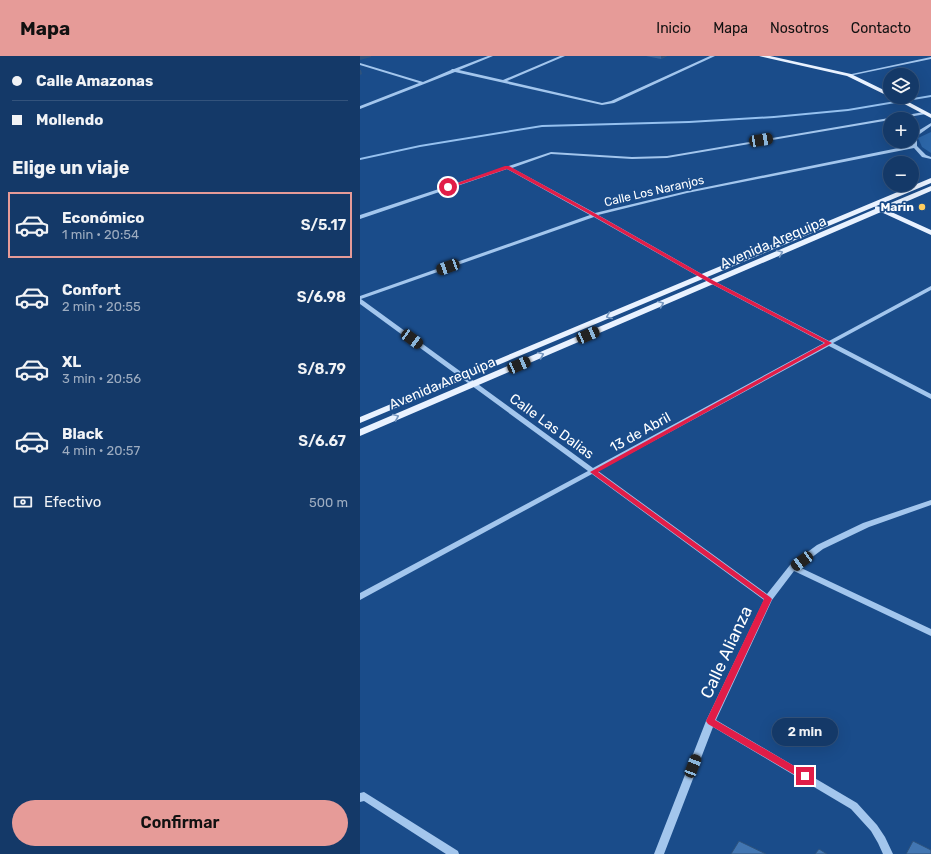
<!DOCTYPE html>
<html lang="es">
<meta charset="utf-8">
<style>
:root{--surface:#143968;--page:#1d406e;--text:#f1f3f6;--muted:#9dacc0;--line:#33537c;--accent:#e69b98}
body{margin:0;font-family:Rubik,sans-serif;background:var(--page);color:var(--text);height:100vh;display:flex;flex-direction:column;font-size:15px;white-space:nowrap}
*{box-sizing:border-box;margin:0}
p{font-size:13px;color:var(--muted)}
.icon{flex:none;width:22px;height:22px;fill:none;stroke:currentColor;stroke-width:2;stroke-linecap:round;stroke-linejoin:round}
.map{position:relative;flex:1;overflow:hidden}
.side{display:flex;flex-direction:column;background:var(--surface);width:360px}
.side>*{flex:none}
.hud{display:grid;align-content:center;height:88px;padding:0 12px;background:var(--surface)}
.tools{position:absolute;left:523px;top:12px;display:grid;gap:8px}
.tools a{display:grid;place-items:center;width:36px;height:36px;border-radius:50%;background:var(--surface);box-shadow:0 4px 16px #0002,0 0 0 1px var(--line);font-size:20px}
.end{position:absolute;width:18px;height:18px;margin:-9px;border:5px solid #e11d48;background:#fff;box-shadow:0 0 0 2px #fff}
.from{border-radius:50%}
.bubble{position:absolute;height:28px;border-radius:14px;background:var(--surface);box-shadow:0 4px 16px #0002,0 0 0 1px var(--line);font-size:13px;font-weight:600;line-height:28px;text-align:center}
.car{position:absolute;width:12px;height:24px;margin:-12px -6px;border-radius:5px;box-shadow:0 0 3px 1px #0007;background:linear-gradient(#222 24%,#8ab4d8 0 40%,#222 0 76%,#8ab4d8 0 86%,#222 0)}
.hud b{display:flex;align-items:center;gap:14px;height:38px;font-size:15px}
.hud b+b{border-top:1px solid var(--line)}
.hud i{width:10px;height:10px;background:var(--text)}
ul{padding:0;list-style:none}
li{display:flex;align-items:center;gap:12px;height:66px;margin:0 8px 6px;padding:0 4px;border:2px solid transparent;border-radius:0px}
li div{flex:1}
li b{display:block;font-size:15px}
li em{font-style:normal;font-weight:600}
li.selected{border-color:var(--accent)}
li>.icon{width:36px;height:36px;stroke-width:1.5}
h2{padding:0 12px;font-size:18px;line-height:48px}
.pay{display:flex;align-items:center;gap:10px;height:44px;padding:0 12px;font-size:15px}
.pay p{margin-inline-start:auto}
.primary-button{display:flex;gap:8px;margin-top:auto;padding:8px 12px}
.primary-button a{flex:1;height:46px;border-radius:24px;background:var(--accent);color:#111;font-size:16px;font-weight:600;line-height:46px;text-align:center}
header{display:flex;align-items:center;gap:24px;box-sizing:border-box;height:56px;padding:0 20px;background:var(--accent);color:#111}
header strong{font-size:19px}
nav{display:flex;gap:22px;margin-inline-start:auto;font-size:14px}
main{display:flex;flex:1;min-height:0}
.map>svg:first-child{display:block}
.green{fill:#2c66a8}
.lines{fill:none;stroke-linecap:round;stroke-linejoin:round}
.stream{fill:#96c1ef;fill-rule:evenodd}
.minor{fill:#a3c6ed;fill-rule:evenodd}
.major{fill:#e9f2ff;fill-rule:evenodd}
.wall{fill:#396599}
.shaded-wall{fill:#2e537d}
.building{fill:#4276b2;stroke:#2e537d}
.oneway{stroke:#7797bf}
.route{fill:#e11d48}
.poi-dot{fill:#ffce5f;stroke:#1a4c8a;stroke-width:1.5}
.labels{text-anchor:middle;stroke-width:3.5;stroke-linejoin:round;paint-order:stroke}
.far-street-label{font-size:12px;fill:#fff;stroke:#1a4c8a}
.far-poi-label{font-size:12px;font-weight:bold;fill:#fff;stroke:#1a4c8a;text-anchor:end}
.street-label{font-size:14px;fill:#fff;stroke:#1a4c8a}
.near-street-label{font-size:17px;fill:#fff;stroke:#1a4c8a}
</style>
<header>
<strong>Mapa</strong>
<nav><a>Inicio</a><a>Mapa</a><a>Nosotros</a><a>Contacto</a></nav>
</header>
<main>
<section class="side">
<div class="hud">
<b><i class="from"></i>Calle Amazonas</b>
<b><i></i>Mollendo</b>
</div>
<h2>Elige un viaje</h2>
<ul>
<li class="selected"><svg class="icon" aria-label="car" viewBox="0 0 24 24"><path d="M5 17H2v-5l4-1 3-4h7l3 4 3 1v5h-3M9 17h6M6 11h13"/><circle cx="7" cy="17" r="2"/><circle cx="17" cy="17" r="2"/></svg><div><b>Económico</b><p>1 min · 20:54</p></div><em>S/5.17</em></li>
<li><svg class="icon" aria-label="car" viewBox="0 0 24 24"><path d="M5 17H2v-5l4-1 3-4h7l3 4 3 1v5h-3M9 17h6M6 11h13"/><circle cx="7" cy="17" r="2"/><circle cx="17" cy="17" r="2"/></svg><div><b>Confort</b><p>2 min · 20:55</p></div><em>S/6.98</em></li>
<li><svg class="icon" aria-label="car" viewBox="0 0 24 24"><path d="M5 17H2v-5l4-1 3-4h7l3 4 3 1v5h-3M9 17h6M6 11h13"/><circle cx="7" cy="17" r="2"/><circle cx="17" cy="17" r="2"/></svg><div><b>XL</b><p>3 min · 20:56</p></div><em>S/8.79</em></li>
<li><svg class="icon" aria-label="car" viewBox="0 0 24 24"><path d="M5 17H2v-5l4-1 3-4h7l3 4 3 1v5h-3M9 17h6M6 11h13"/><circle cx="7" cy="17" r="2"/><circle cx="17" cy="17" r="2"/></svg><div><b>Black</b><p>4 min · 20:57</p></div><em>S/6.67</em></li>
</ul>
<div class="pay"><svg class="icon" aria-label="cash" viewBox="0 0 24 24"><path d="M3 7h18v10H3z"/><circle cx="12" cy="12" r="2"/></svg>Efectivo<p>500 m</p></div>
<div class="primary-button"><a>Confirmar</a></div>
</section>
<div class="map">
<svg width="571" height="798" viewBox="0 0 571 798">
<rect width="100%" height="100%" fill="#1a4c8a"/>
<path class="green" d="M571 76V97L562 91 558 82Z"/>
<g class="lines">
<path class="stream" d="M571 39V41L488 55 414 62 329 67 182 71 60 91 0 104V102L60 89 182 69 329 65 414 60 488 53Z"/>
<path class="minor" d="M128 0H133L99 14 143 24 200 0H205L147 25 242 47 251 45 350 0H355L254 47 242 49 95 16 0 53V50L59 27 0 9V7L63 26 91 14 92 13H94Z
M571 1V3L489 20 487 19Z
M564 56H566V58L537 63H530V64L307 102 272 103 191 98 152 112 235 157 327 135 553 89V78L571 67V70L557 80V90L566 99 571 101V103L562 101 554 92 327 137 238 159 354 225 469 285 571 230V234L473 287 571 338V343L469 290 238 415 407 538 430 509 457 489 503 467 571 444V449L509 471 463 493 439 511 571 573V580L434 515 412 544 356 664 497 747 517 769 525 781 533 798H523L518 787 511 775 491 753 353 671 304 798H294L346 665 404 544 232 418 0 544V537L228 415 0 248V240L230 159 147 113 0 163V159L191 96 272 101 307 100ZM234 161 350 227 464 287 233 412 1 243Z
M4 736 98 795 99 798H86L4 745 0 746V737Z"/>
<path class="major" d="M399 0H410L491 18 530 37V41L487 20Z
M531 41H539L571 58V62Z
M571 122V127L0 367V361Z
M571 130V135L527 154 571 174V179L521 156 0 380V373L515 153V150L521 151Z"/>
</g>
<path class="wall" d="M286 0H307L301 3Z"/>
<path class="shaded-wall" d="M0 0H11V1L0 4Z
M301 0H307L301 3Z
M0 14H1L2 18 0 19Z"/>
<path class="building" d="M379 785 406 798H371Z
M553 785 571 794V798H546Z
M459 793 467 798H455Z"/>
<defs><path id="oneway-chevron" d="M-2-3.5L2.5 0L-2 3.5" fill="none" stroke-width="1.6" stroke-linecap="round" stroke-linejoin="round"/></defs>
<g class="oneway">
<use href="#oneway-chevron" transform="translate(420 197) rotate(-23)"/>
<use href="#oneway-chevron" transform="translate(301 248) rotate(-23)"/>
<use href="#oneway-chevron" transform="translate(249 260) rotate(157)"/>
<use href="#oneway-chevron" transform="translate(181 299) rotate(-23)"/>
<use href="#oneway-chevron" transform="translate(36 361) rotate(-23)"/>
</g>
<path class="route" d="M145 110H149L236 158 354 225 472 287 238 416 410 541 412 543 355 664 448 718 449 720 448 723H442L348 668 346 665 404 543 230 416 465 287 350 227 233 160 147 113 90 132 86 131Z"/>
<circle class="poi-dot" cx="562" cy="151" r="4"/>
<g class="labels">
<g class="far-street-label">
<text transform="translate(294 135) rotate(-13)" y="4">Calle Los Naranjos</text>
</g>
<g class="far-poi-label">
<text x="554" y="155">Marin</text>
</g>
<g class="street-label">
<text transform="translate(413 186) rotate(-23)" y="5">Avenida Arequipa</text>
<text transform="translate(82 327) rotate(-23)" y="5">Avenida Arequipa</text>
<text transform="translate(192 370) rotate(36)" y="5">Calle Las Dalias</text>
<text transform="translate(280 376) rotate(-29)" y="5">13 de Abril</text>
</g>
<g class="near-street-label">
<text transform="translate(366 596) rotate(-65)" y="6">Calle Alianza</text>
</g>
</g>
</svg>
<div class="tools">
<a><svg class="icon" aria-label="layers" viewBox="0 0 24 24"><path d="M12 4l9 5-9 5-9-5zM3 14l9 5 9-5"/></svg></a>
<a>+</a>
<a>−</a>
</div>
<i class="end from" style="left:88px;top:131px"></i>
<i class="end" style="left:445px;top:720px"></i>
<div class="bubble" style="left:412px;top:662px;width:66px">2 min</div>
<i class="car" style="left:401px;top:84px;rotate:80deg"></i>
<i class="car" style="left:88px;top:211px;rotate:250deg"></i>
<i class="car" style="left:228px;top:279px;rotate:67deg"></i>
<i class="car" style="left:52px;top:283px;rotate:126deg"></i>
<i class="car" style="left:159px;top:309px;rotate:67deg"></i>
<i class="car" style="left:442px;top:505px;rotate:234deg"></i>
<i class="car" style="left:333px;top:710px;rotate:21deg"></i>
</div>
</main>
